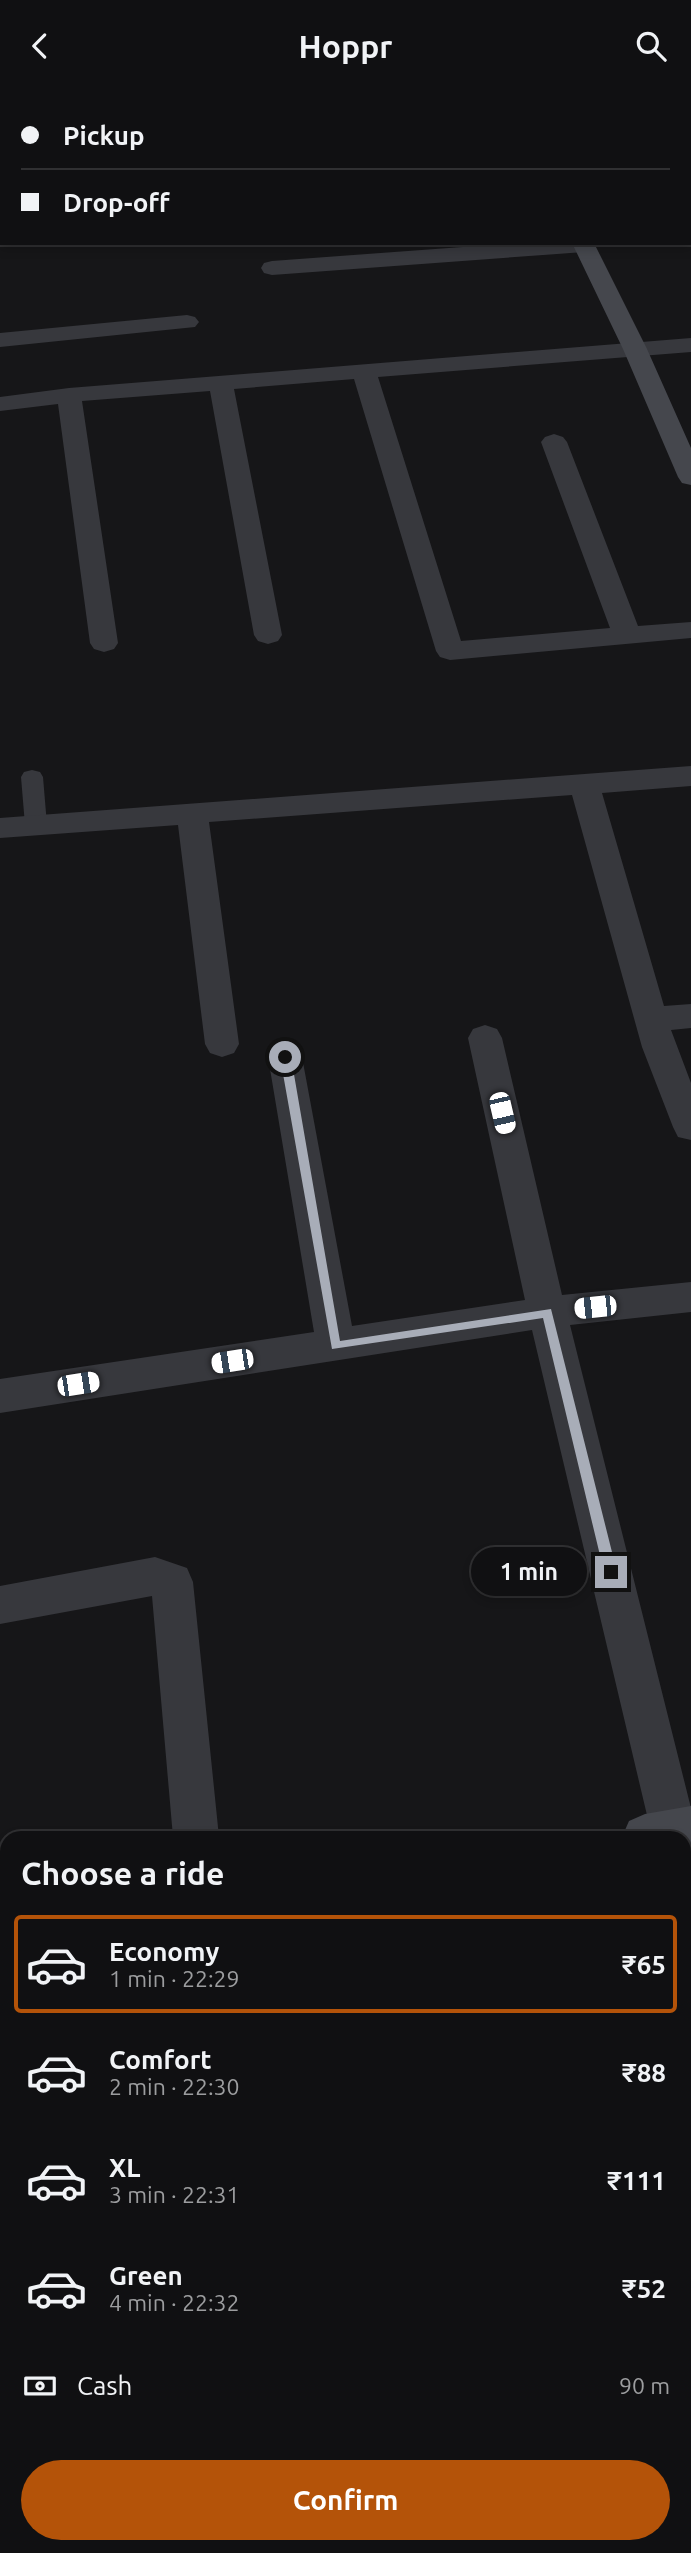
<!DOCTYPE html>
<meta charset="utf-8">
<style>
:root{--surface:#101012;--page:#19191b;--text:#f1f3f6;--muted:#9c9d9f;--line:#303032;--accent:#b45309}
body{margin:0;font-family:Ubuntu,sans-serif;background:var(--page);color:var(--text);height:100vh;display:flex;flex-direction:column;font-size:26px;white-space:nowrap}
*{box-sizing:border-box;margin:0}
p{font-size:23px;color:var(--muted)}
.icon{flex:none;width:38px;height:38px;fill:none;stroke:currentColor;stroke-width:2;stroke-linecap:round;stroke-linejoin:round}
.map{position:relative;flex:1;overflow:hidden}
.panel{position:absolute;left:0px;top:1740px;width:691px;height:723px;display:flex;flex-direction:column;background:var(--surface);border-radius:21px 21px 0 0;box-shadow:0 4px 10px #0003,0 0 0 2px var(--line)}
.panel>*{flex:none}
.hud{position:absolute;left:0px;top:0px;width:691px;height:154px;box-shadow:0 4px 10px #0003,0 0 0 2px var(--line);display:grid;align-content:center;height:154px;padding:0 21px;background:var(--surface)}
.end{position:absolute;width:32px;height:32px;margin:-16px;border:9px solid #a8adb8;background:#111;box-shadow:0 0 0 4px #111}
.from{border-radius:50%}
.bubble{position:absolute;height:49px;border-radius:24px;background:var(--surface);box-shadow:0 4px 10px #0003,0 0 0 2px var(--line);font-size:23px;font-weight:600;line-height:49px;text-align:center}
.car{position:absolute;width:21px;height:42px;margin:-21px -10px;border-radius:9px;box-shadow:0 0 5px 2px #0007;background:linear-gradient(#fff 24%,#345 0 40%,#fff 0 76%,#345 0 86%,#fff 0)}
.hud b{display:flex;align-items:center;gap:24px;height:66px;font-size:26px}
.hud b+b{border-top:2px solid var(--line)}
.hud i{width:18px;height:18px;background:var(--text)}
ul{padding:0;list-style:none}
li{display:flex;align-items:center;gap:21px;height:98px;margin:0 14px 10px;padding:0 7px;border:4px solid transparent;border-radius:7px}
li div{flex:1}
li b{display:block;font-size:26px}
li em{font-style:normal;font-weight:600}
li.active{border-color:var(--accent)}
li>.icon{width:63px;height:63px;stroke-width:1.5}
h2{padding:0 21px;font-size:32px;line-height:84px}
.pay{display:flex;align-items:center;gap:18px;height:77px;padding:0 21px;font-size:26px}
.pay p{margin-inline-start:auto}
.cta{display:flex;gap:14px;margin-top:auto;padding:14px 21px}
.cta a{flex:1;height:80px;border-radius:42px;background:var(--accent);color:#fff;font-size:28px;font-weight:600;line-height:80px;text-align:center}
header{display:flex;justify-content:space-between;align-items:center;height:91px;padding:0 21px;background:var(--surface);font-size:32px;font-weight:600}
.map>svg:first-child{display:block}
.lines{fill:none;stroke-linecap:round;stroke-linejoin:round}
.lane{fill:#37383d;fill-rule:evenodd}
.street{fill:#37383d;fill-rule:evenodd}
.secondary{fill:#45474d;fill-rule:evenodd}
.wall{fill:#47494d}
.building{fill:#525359;stroke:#5f6168;stroke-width:2}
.route{fill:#a8adb8}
</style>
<header><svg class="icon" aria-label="back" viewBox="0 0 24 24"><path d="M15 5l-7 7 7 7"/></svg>Hoppr<svg class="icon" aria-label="search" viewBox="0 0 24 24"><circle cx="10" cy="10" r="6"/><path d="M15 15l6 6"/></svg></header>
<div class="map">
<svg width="691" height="2462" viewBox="0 0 691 2462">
<rect width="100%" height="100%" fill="#161618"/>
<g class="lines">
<path class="lane" d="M32 679 40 681 43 686 47 734 44 739 36 741 28 739 25 734 21 686 24 681Z"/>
<path class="street" d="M60 0H80V2H60Z
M0 43H2V55H0Z
M690 118H691V132L690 131Z
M516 152 595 154 592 159 584 161 272 184 264 182 261 177 264 172 272 170Z
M187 224 195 226 199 231 195 236 0 256V242Z
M691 247V261L378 286 461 550 610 537 541 351 545 346 554 343 563 346 567 351 638 535 691 531V547L450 569 440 566 436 560 354 288 234 298 282 544 278 550 268 553 258 550 254 544 210 300 82 310 118 552 114 558 104 561 94 558 90 552 58 313 0 320V306L69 297Z
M691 675V695L602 702 664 915 691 913V937L671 939 691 992V1049L678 1046 673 1036 642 956 572 704 209 731 239 953 234 962 222 966 210 962 205 953 178 734 0 747V727Z
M485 934 497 938 502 947 562 1204 691 1191V1221L570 1234 691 1717V1755L684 1759V1746H653L651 1741 532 1239 0 1322V1288L314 1241 268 966 273 957 285 953 297 957 302 966 352 1235 525 1209 468 947 473 938Z
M155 1466 187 1477 193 1491 219 1746H173L152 1505 0 1533V1495Z
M684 1974 691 1977V2094L684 2095Z
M7 2140V2192L0 2193V2141Z
M334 2455H390L391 2462H335Z"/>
<path class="secondary" d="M516 0H536V2H516Z
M572 152H594L647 258 691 357V394L682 392 678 386 623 258Z
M691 1715V1761L684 1762V1746H622L629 1730 645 1723Z
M691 1800V1848L684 1850V1802Z
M7 1821V1869L0 1870V1822Z
M7 1903V1951L0 1952V1904Z"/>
</g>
<path class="wall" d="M7 2016V2127L3 2128 0 2124V2017Z"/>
<path class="building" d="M7 2016V2119L0 2120V2017Z"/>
<path class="route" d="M285 962 291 966 340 1250 551 1218 617 1481 615 1485 611 1487 604 1481 543 1227 332 1258 280 966Z"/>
</svg>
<i class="end from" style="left:285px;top:966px"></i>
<i class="end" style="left:611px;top:1481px"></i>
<div class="bubble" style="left:471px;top:1456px;width:116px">1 min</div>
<i class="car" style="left:502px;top:1022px;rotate:167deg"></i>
<i class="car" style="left:595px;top:1216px;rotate:264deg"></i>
<i class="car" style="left:232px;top:1270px;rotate:261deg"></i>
<i class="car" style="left:78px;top:1293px;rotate:81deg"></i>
<div class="hud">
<b><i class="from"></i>Pickup</b>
<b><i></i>Drop-off</b>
</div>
<section class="panel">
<h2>Choose a ride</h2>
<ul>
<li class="active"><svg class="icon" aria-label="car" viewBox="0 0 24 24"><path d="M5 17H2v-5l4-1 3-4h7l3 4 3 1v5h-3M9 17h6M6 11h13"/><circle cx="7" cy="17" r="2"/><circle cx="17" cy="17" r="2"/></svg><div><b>Economy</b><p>1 min · 22:29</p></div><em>₹65</em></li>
<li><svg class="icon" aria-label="car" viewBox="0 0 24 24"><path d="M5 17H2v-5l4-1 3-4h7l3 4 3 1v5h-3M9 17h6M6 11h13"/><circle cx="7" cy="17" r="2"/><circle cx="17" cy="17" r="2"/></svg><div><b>Comfort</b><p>2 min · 22:30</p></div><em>₹88</em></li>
<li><svg class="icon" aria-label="car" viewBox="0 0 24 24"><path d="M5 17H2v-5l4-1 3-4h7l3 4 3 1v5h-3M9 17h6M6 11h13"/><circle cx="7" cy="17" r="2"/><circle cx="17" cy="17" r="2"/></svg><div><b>XL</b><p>3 min · 22:31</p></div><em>₹111</em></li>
<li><svg class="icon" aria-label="car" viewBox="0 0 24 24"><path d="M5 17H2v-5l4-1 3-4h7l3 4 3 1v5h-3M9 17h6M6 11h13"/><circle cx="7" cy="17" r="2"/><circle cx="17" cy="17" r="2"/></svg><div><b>Green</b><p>4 min · 22:32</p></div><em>₹52</em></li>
</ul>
<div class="pay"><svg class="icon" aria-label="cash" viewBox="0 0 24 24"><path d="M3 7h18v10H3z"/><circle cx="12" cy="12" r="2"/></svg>Cash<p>90 m</p></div>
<div class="cta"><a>Confirm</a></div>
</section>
</div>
